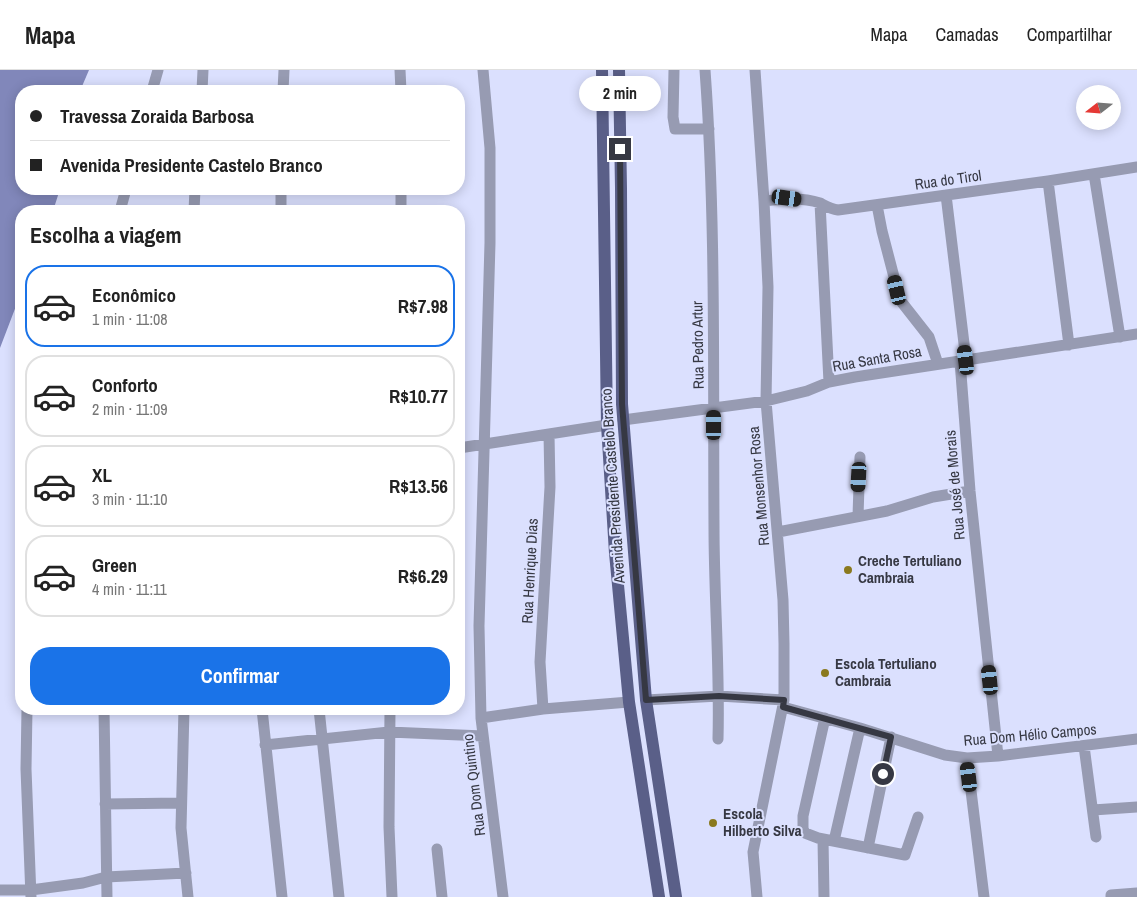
<!DOCTYPE html>
<html lang="pt">
<meta charset="utf-8">
<style>
:root{--surface:#fff;--page:#f6f6f6;--text:#222;--muted:#767676;--line:#e0e0e0;--accent:#1a73e8}
body{margin:0;font-family:"Archivo Narrow",sans-serif;background:var(--page);color:var(--text);height:100vh;display:flex;flex-direction:column;font-size:19px;white-space:nowrap}
*{box-sizing:border-box;margin:0}
p{font-size:16px;color:var(--muted)}
.icon{flex:none;width:28px;height:28px;fill:none;stroke:currentColor;stroke-width:2;stroke-linecap:round;stroke-linejoin:round}
.map{position:relative;flex:1;overflow:hidden}
.side{position:absolute;left:15px;top:135px;width:450px;height:510px;display:flex;flex-direction:column;background:var(--surface);border-radius:20px;box-shadow:0 2px 12px #0003}
.side>*{flex:none}
.top-card{position:absolute;left:15px;top:15px;width:450px;height:110px;border-radius:20px;box-shadow:0 2px 12px #0003;display:grid;align-content:center;height:110px;padding:0 15px;background:var(--surface)}
.needle{width:32px;rotate:253deg}
.fabs{position:absolute;left:1076px;top:15px;display:grid;gap:10px}
.fabs a{display:grid;place-items:center;width:45px;height:45px;border-radius:50%;background:var(--surface);box-shadow:0 2px 12px #0003;font-size:25px}
.end{position:absolute;width:22px;height:22px;margin:-11px;border:6px solid #363843;background:#fff;box-shadow:0 0 0 2px #fff}
.from{border-radius:50%}
.bubble{position:absolute;height:35px;border-radius:18px;background:var(--surface);box-shadow:0 2px 12px #0003;font-size:16px;font-weight:700;line-height:35px;text-align:center}
.car{position:absolute;width:15px;height:30px;margin:-15px -8px;border-radius:6px;box-shadow:0 0 4px 1px #0007;background:linear-gradient(#222 24%,#8ab4d8 0 40%,#222 0 76%,#8ab4d8 0 86%,#222 0)}
.top-card b{display:flex;align-items:center;gap:18px;height:48px;font-size:19px}
.top-card b+b{border-top:1px solid var(--line)}
.top-card i{width:12px;height:12px;background:var(--text)}
ul{padding:0;list-style:none}
li{display:flex;align-items:center;gap:15px;height:82px;margin:0 10px 8px;padding:0 5px;border:2px solid var(--line);border-radius:20px}
li div{flex:1}
li b{display:block;font-size:19px}
li em{font-style:normal;font-weight:700}
li.active{border-color:var(--accent)}
li>.icon{width:45px;height:45px;stroke-width:1.5}
h2{padding:0 15px;font-size:22px;line-height:60px}
.button{display:flex;gap:10px;margin-top:auto;padding:10px 15px}
.button a{flex:1;height:58px;border-radius:20px;background:var(--accent);color:#fff;font-size:20px;font-weight:700;line-height:58px;text-align:center}
header{display:flex;align-items:center;gap:30px;box-sizing:border-box;height:70px;padding:0 25px;background:var(--surface);border-bottom:1px solid var(--line)}
header strong{font-size:24px}
nav{display:flex;gap:28px;margin-inline-start:auto;font-size:18px}
.map>svg:first-child{display:block}
.water{fill:#8187ba}
.lines{fill:none;stroke-linecap:round;stroke-linejoin:round}
.minor{stroke:#979bb2;stroke-width:11}
.primary{stroke:#5a5f88;stroke-width:12}
.route{stroke:#363843;stroke-width:6}
.poi-dot{fill:#8a791e;stroke:#dbe0fe;stroke-width:2}
.labels{text-anchor:middle;stroke-width:4;stroke-linejoin:round;paint-order:stroke}
.street-label{font-size:15px;fill:#363843;stroke:#dbe0fe}
.poi-label{font-size:15px;font-weight:bold;fill:#363843;stroke:#dbe0fe;text-anchor:start}
</style>
<header>
<strong>Mapa</strong>
<nav><a>Mapa</a><a>Camadas</a><a>Compartilhar</a></nav>
</header>
<div class="map">
<svg width="1137" height="827" viewBox="0 0 1137 827">
<rect width="100%" height="100%" fill="#dbe0fe"/>
<path class="water" d="M0 0H89L80 21H21V119H60L53 141H21V223L0 278Z"/>
<g class="lines">
<path class="minor" d="M400 0 401 21
M483 0 490 78V173L479 556 481 648 503 827
M674 0 673 47 675 59H709
M705 0C716 151 713 306 714 457 714 528 720 598 718 669
M755 0 764 131 768 217 766 331 783 530 784 574V630L753 782 757 827
M152 21 158 0
M202 21 203 0
M283 21 284 0
M1094 104 1120 267
M1048 111 1069 275
M281 119V141
M401 119V141
M946 125 966 290
M764 131C782 129 802 127 820 133 826 136 831 139 838 140L1048 111 1137 97
M820 133 829 312
M877 135 882 161 900 230 929 267 938 294
M120 141 126 119
M194 141 195 119
M960 291 970 421 998 686
M623 350 766 331 807 321 829 312 855 307 1137 264
M459 378 607 355
M858 446 860 387
M778 462 887 441 933 427 970 421
M646 630 719 626 784 630
M783 637 860 658 945 685 967 688 998 686 1137 669
M27 639 26 699 31 827
M104 639 107 827
M184 639 181 758 188 827
M262 639 282 827
M319 639 339 827
M390 639 389 757 392 827
M543 639 540 592 550 417 549 364
M481 648 543 639 629 632
M825 648 803 746V759L805 763 818 768 905 785 918 747
M265 675 389 662 483 666
M1084 676 1096 767
M967 688 984 827
M105 734 181 733
M1093 740 1137 737
M823 769 824 827
M834 771 860 658
M868 778 891 667
M437 779 442 827
M0 820H31L83 813 106 807 186 803
M1111 827V825L1137 823"/>
<path class="primary" d="M602 0 607 355 615 483 629 632 659 827
M619 0 621 118 622 334 646 630 676 827"/>
</g>
<g class="lines">
<path class="route" d="M620 79 622 334 646 630 719 626 784 630 783 637 891 667 883 704"/>
</g>
<g class="poi-dot">
<circle cx="848" cy="500" r="5"/>
<circle cx="825" cy="603" r="5"/>
<circle cx="713" cy="753" r="5"/>
</g>
<g class="labels">
<g class="street-label">
<text transform="translate(948 110) rotate(-8)" y="5">Rua do Tirol</text>
<text transform="translate(698 275) rotate(-91)" y="5">Rua Pedro Artur</text>
<text transform="translate(877 289) rotate(-10)" y="5">Rua Santa Rosa</text>
<text transform="translate(955 415) rotate(-95)" y="5">Rua José de Morais</text>
<text transform="translate(613 416) rotate(-94)" y="5">Avenida Presidente Castelo Branco</text>
<text transform="translate(759 416) rotate(-95)" y="5">Rua Monsenhor Rosa</text>
<text transform="translate(530 501) rotate(-87)" y="5">Rua Henrique Dias</text>
<text transform="translate(1030 665) rotate(-5)" y="5">Rua Dom Hélio Campos</text>
<text transform="translate(474 715) rotate(-97)" y="5">Rua Dom Quintino</text>
</g>
<g class="poi-label">
<text x="858" y="496">Creche Tertuliano<tspan x="858" dy="17">Cambraia</tspan></text>
<text x="835" y="599">Escola Tertuliano<tspan x="835" dy="17">Cambraia</tspan></text>
<text x="723" y="749">Escola<tspan x="723" dy="17">Hilberto Silva</tspan></text>
</g>
</g>
</svg>
<div class="fabs">
<a><svg class="needle" viewBox="-14 -14 28 28"><path d="M0-13l5 13h-10z" fill="#e53935"/><path d="M0 13l5-13h-10z" fill="#767676"/></svg></a>
</div>
<i class="end from" style="left:883px;top:704px"></i>
<i class="end" style="left:620px;top:79px"></i>
<div class="bubble" style="left:579px;top:6px;width:82px">2 min</div>
<i class="car" style="left:787px;top:128px;rotate:98deg"></i>
<i class="car" style="left:897px;top:220px;rotate:347deg"></i>
<i class="car" style="left:966px;top:290px;rotate:353deg"></i>
<i class="car" style="left:714px;top:355px;rotate:0deg"></i>
<i class="car" style="left:859px;top:407px;rotate:183deg"></i>
<i class="car" style="left:990px;top:610px;rotate:354deg"></i>
<i class="car" style="left:969px;top:707px;rotate:353deg"></i>
<div class="top-card">
<b><i class="from"></i>Travessa Zoraida Barbosa</b>
<b><i></i>Avenida Presidente Castelo Branco</b>
</div>
<section class="side">
<h2>Escolha a viagem</h2>
<ul>
<li class="active"><svg class="icon" aria-label="car" viewBox="0 0 24 24"><path d="M5 17H2v-5l4-1 3-4h7l3 4 3 1v5h-3M9 17h6M6 11h13"/><circle cx="7" cy="17" r="2"/><circle cx="17" cy="17" r="2"/></svg><div><b>Econômico</b><p>1 min · 11:08</p></div><em>R$7.98</em></li>
<li><svg class="icon" aria-label="car" viewBox="0 0 24 24"><path d="M5 17H2v-5l4-1 3-4h7l3 4 3 1v5h-3M9 17h6M6 11h13"/><circle cx="7" cy="17" r="2"/><circle cx="17" cy="17" r="2"/></svg><div><b>Conforto</b><p>2 min · 11:09</p></div><em>R$10.77</em></li>
<li><svg class="icon" aria-label="car" viewBox="0 0 24 24"><path d="M5 17H2v-5l4-1 3-4h7l3 4 3 1v5h-3M9 17h6M6 11h13"/><circle cx="7" cy="17" r="2"/><circle cx="17" cy="17" r="2"/></svg><div><b>XL</b><p>3 min · 11:10</p></div><em>R$13.56</em></li>
<li><svg class="icon" aria-label="car" viewBox="0 0 24 24"><path d="M5 17H2v-5l4-1 3-4h7l3 4 3 1v5h-3M9 17h6M6 11h13"/><circle cx="7" cy="17" r="2"/><circle cx="17" cy="17" r="2"/></svg><div><b>Green</b><p>4 min · 11:11</p></div><em>R$6.29</em></li>
</ul>
<div class="button"><a>Confirmar</a></div>
</section>
</div>
